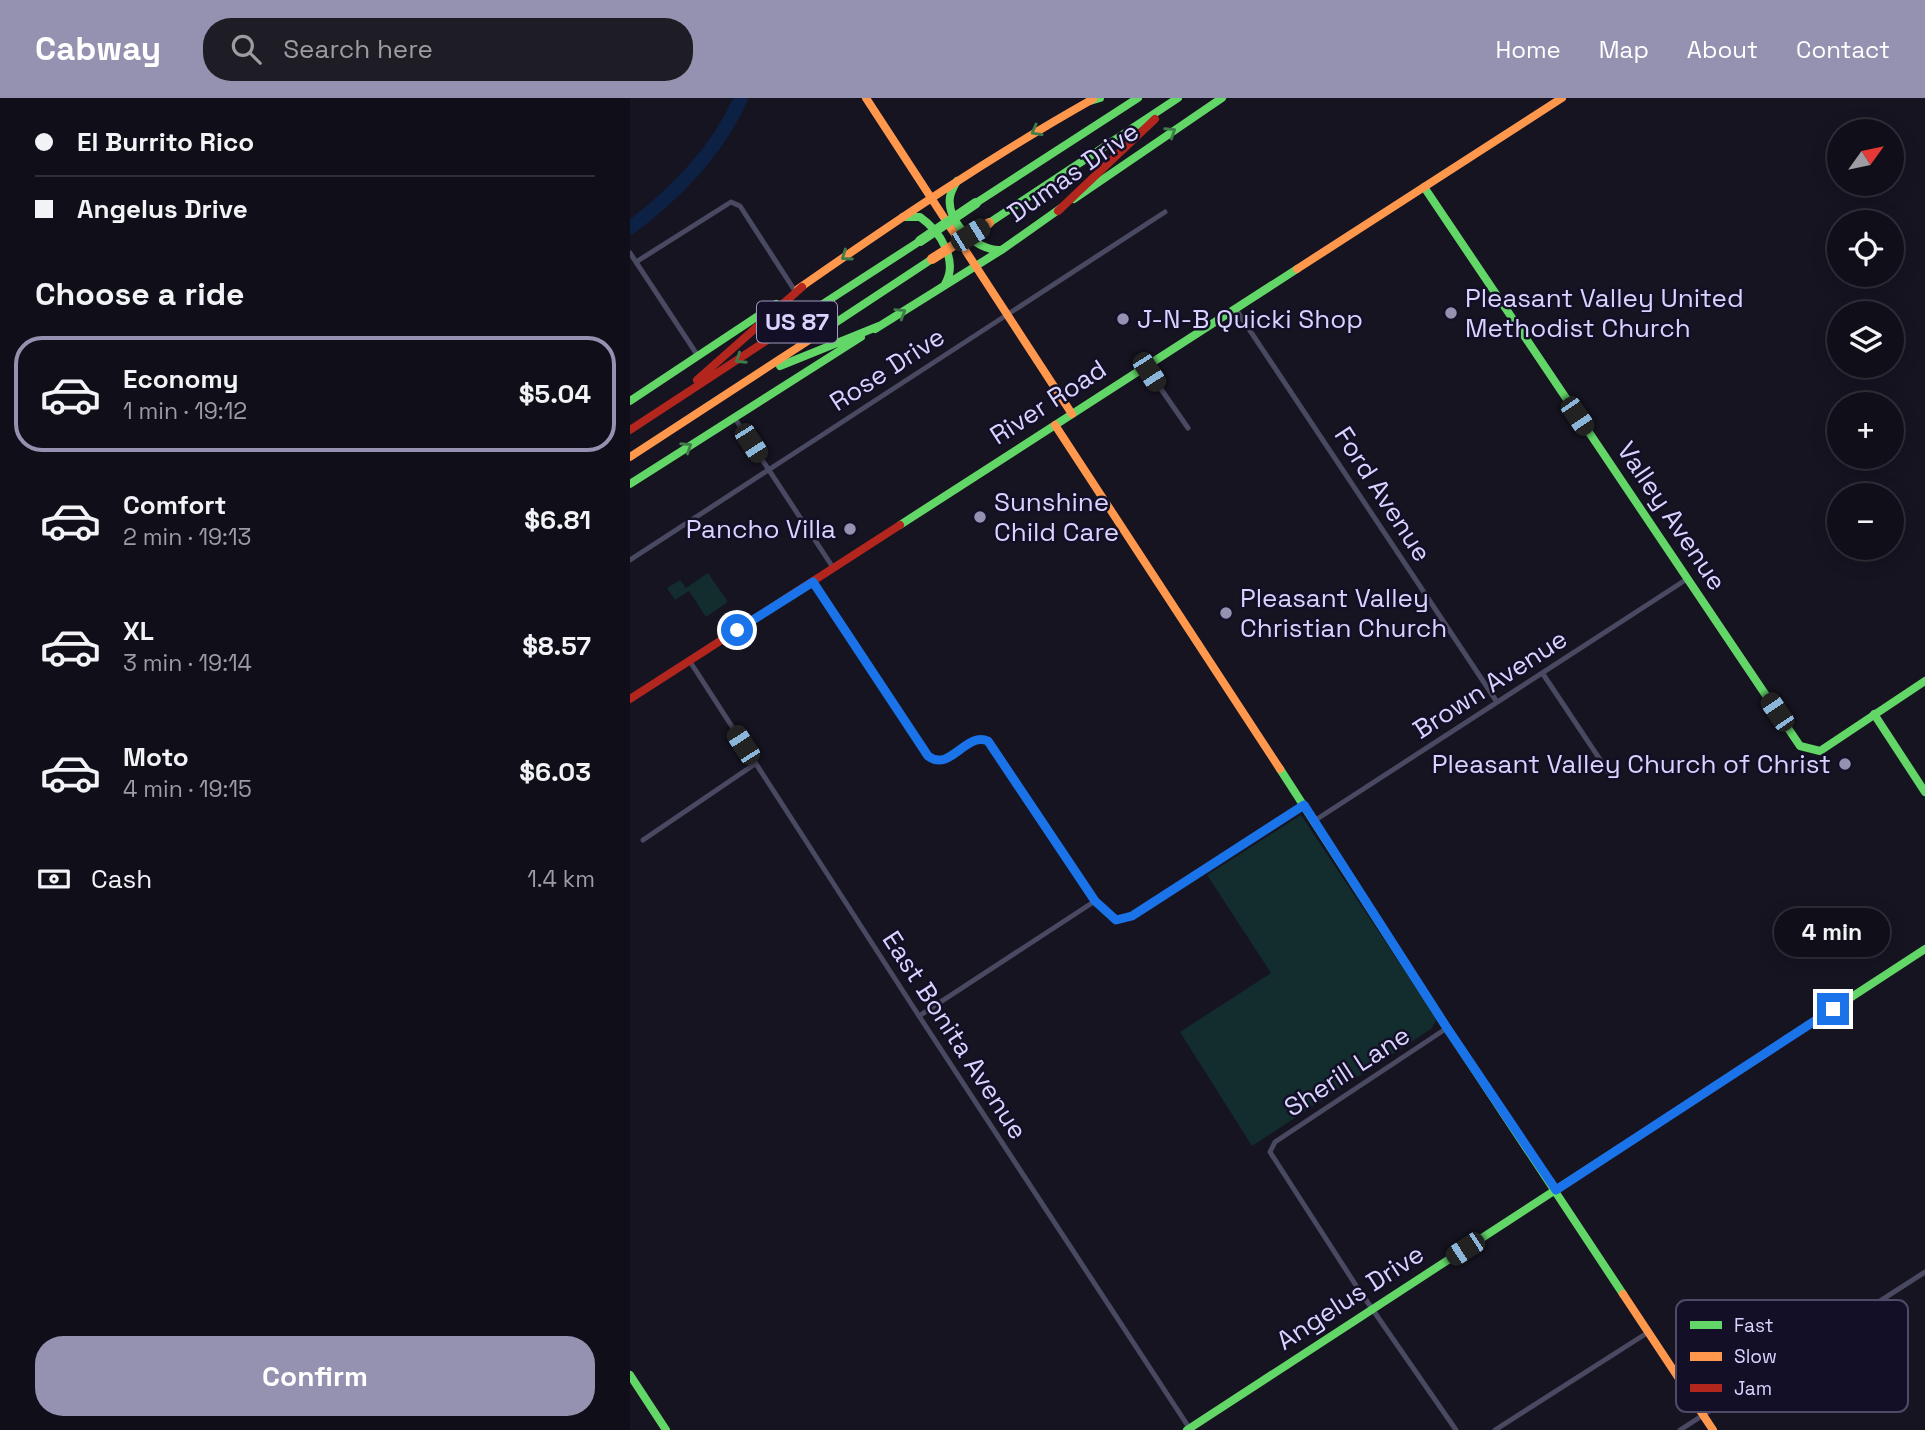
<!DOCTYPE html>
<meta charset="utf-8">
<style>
:root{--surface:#100f19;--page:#1e1d26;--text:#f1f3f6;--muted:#9c9ca2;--line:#302f38;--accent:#9591b1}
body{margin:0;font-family:"Space Grotesk",sans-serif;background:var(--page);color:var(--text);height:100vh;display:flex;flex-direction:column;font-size:26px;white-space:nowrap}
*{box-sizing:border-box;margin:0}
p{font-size:23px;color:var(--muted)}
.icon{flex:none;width:38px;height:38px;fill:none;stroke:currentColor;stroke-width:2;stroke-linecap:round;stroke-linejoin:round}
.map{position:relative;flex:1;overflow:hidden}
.drawer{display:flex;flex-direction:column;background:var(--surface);width:630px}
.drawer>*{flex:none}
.guide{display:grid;align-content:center;height:154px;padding:0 35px;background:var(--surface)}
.needle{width:46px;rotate:57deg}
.controls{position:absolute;left:1197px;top:21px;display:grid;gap:14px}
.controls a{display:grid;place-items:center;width:77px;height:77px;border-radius:50%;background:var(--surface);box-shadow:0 4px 18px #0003,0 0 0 2px var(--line);font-size:35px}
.end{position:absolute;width:32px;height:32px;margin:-16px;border:9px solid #1a73e8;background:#fff;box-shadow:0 0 0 4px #fff}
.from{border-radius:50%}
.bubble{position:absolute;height:49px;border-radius:24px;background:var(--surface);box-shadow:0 4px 18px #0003,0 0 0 2px var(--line);font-size:23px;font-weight:700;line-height:49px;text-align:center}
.car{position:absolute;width:21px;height:42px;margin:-21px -10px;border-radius:9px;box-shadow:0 0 5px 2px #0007;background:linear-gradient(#222 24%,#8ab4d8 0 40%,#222 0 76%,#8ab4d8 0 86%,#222 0)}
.guide b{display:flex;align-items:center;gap:24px;height:66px;font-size:26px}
.guide b+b{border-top:2px solid var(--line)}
.guide i{width:18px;height:18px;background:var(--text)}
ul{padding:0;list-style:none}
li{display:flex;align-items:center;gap:21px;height:116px;margin:0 14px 10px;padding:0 21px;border:4px solid transparent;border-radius:28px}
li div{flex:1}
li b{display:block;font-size:26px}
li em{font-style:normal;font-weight:700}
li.on{border-color:var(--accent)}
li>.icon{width:63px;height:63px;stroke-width:1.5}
h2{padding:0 35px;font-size:32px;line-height:84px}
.pay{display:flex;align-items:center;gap:18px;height:77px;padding:0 35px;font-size:26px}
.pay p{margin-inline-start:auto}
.cta{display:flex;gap:14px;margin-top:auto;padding:14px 35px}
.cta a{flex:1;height:80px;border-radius:28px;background:var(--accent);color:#fff;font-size:28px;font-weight:700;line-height:80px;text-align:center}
header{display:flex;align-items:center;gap:42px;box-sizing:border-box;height:98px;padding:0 35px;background:var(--accent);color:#fff}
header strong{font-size:33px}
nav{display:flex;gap:38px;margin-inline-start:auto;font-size:24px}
.search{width:490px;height:63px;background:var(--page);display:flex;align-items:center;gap:18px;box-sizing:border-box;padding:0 24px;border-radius:28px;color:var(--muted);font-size:26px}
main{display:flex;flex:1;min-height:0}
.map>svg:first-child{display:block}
.green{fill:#132c2d}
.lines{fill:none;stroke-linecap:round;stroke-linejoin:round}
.river{stroke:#0d2144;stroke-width:14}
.street{stroke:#4a4962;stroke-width:5}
.fast{stroke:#63d668;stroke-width:8}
.slow{stroke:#ff974d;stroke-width:8}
.jam{stroke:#b3261e;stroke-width:8}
.fast-bridge{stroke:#63d668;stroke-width:10}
.slow-bridge{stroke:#ff974d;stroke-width:10}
.oneway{stroke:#3f7c4a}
.route{stroke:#1a73e8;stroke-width:9}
.poi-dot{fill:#9591b1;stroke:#130f26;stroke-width:2.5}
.labels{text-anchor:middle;stroke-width:5;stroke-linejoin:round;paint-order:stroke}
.shield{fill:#130f26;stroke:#9e99be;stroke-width:2}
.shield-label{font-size:24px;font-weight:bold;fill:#d9d4ff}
.street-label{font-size:26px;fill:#d9d4ff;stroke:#130f26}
.poi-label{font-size:26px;fill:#d9d4ff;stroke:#130f26;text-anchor:start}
.key{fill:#130f26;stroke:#4e4a67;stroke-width:2}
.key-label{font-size:19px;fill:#d9d4ff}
</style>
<header>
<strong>Cabway</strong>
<div class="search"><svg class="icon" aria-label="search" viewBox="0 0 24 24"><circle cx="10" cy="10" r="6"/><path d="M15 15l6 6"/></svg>Search here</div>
<nav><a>Home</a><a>Map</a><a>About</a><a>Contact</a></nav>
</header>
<main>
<section class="drawer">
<div class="guide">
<b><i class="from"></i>El Burrito Rico</b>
<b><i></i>Angelus Drive</b>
</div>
<h2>Choose a ride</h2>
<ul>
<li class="on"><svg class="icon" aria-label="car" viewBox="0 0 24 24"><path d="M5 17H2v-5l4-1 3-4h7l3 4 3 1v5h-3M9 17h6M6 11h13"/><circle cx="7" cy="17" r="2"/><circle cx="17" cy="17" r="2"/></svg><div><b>Economy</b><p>1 min · 19:12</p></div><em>$5.04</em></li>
<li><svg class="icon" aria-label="car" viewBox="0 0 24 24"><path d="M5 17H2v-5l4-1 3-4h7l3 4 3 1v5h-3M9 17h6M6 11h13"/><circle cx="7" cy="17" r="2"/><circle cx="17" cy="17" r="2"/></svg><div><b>Comfort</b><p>2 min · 19:13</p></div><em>$6.81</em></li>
<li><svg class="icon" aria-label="car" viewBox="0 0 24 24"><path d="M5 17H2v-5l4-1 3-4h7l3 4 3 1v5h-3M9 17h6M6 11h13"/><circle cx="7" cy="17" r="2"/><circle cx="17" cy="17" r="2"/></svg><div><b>XL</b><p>3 min · 19:14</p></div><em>$8.57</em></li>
<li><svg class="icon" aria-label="car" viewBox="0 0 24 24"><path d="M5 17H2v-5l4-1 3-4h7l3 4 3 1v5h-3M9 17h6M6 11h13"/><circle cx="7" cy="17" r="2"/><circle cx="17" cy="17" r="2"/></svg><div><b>Moto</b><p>4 min · 19:15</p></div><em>$6.03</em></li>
</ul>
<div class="pay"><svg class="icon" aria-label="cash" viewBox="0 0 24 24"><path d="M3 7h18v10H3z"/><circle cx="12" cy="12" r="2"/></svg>Cash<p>1.4 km</p></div>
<div class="cta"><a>Confirm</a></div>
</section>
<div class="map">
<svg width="1295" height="1332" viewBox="0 0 1295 1332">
<rect width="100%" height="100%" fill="#161421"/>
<path class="green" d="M78 475 98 504 76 519 59 493 45 502 37 490 50 482 56 490Z
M671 717 804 917 806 923 801 931 622 1048 550 934 641 875 577 777Z"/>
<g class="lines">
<path class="river" d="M0 130C46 95 87 54 111 0"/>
<path class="street" d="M0 155 68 258
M6 164 101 104 110 108 165 193
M605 210 867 604
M515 268 558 330
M104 319 204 471
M0 462 535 114
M183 484 298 658C319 675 336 634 358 643L465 803C476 815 485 827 502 818L674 707
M59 562 289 918 560 1331
M913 576 979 675
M684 723 1057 481
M13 742 125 666
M289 918 465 803
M817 930 645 1044 640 1054 727 1189 826 1332
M865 1332 1017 1235
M1050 1332 1295 1174"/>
<path class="fast" d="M460 3 470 0
M327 83C324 88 321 93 320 99 316 124 347 153 370 152
M794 89 1170 648 1190 653 1295 583
M444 101 592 0
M346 105 508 0
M273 119H290C310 133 329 163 315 186
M359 125 548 0
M245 231 373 151 431 110
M193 233 302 161
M145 237 290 143
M150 268 249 228
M0 303 146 206
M0 386 231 239
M270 427 667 171
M1244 616 1295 694
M650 671 817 930 993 1196
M1171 932 1295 851
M0 1277 36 1332
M557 1332 990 1050"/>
<path class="slow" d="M236 0 442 316
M667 171 932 0
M168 191C264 124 360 59 463 1
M425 327 650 671
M0 359 193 233
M993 1196 1083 1332"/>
<path class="jam" d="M428 113 525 21
M67 282 172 189
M0 332 145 237
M0 601 270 427
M990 1050 1171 932"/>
<path class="fast-bridge" d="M290 143 346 105"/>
<path class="slow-bridge" d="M302 161 359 125"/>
</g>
<defs><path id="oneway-chevron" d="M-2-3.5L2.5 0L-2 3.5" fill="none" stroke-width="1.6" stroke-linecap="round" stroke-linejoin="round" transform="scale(1.75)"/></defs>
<g class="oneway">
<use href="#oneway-chevron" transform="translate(406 33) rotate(151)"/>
<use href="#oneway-chevron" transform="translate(541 34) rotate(-33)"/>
<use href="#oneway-chevron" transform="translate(216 158) rotate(145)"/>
<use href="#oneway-chevron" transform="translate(271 215) rotate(-32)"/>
<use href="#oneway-chevron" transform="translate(110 261) rotate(147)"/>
<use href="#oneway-chevron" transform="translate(57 349) rotate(-33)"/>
</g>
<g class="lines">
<path class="route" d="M107 532 183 484 298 658C320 675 336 633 358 643L465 803 486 822 502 818 674 707 817 930 926 1092 1203 911"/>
</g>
<g class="poi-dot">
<circle cx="821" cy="215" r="7"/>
<circle cx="493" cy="221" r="7"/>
<circle cx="350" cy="419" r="7"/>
<circle cx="220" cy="431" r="7"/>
<circle cx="596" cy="515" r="7"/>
<circle cx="1215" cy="666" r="7"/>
</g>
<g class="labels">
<rect class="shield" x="127" y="203.5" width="80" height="41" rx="5"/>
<g class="shield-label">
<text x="167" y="232">US 87</text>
</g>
<g class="street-label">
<text transform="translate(443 74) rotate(-35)" y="9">Dumas Drive</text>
<text transform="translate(257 271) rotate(-33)" y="9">Rose Drive</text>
<text transform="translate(418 304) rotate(-33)" y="9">River Road</text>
<text transform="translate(753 396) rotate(57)" y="9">Ford Avenue</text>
<text transform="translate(1042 418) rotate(56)" y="9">Valley Avenue</text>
<text transform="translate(860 586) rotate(-33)" y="9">Brown Avenue</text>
<text transform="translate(325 937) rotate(57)" y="9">East Bonita Avenue</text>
<text transform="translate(717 973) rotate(-33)" y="9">Sherill Lane</text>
<text transform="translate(720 1199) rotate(-33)" y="9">Angelus Drive</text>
</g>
<g class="poi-label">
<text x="835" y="209">Pleasant Valley United<tspan x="835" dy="30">Methodist Church</tspan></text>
<text x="507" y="230">J-N-B Quicki Shop</text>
<text x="364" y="413">Sunshine<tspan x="364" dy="30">Child Care</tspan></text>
<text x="206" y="440" text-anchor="end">Pancho Villa</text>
<text x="610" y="509">Pleasant Valley<tspan x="610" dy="30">Christian Church</tspan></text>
<text x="1201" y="675" text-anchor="end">Pleasant Valley Church of Christ</text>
</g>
</g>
<rect x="1046" y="1202" width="232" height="112" rx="10" class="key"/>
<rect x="1060" y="1223" width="32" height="8" fill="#63d668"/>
<rect x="1060" y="1254" width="32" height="9" fill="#ff974d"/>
<rect x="1060" y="1286" width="32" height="8" fill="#b3261e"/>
<g class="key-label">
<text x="1104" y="1234">Fast</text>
<text x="1104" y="1265">Slow</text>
<text x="1104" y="1297">Jam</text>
</g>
</svg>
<div class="controls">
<a><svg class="needle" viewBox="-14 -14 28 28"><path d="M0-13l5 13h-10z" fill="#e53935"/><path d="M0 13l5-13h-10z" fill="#9c9ca2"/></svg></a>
<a><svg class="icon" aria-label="locate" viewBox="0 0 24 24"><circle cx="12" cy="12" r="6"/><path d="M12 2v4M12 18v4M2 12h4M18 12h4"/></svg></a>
<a><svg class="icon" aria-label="layers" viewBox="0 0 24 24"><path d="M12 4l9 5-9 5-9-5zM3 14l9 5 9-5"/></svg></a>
<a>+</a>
<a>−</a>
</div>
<i class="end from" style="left:107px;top:532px"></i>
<i class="end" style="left:1203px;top:911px"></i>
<div class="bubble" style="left:1144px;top:810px;width:116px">4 min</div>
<i class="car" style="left:340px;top:137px;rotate:58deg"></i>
<i class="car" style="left:519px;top:274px;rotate:147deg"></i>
<i class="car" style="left:947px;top:318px;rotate:146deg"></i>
<i class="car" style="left:121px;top:345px;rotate:147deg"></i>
<i class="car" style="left:1147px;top:614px;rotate:326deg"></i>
<i class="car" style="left:113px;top:647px;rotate:327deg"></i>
<i class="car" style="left:835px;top:1151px;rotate:237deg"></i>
</div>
</main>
